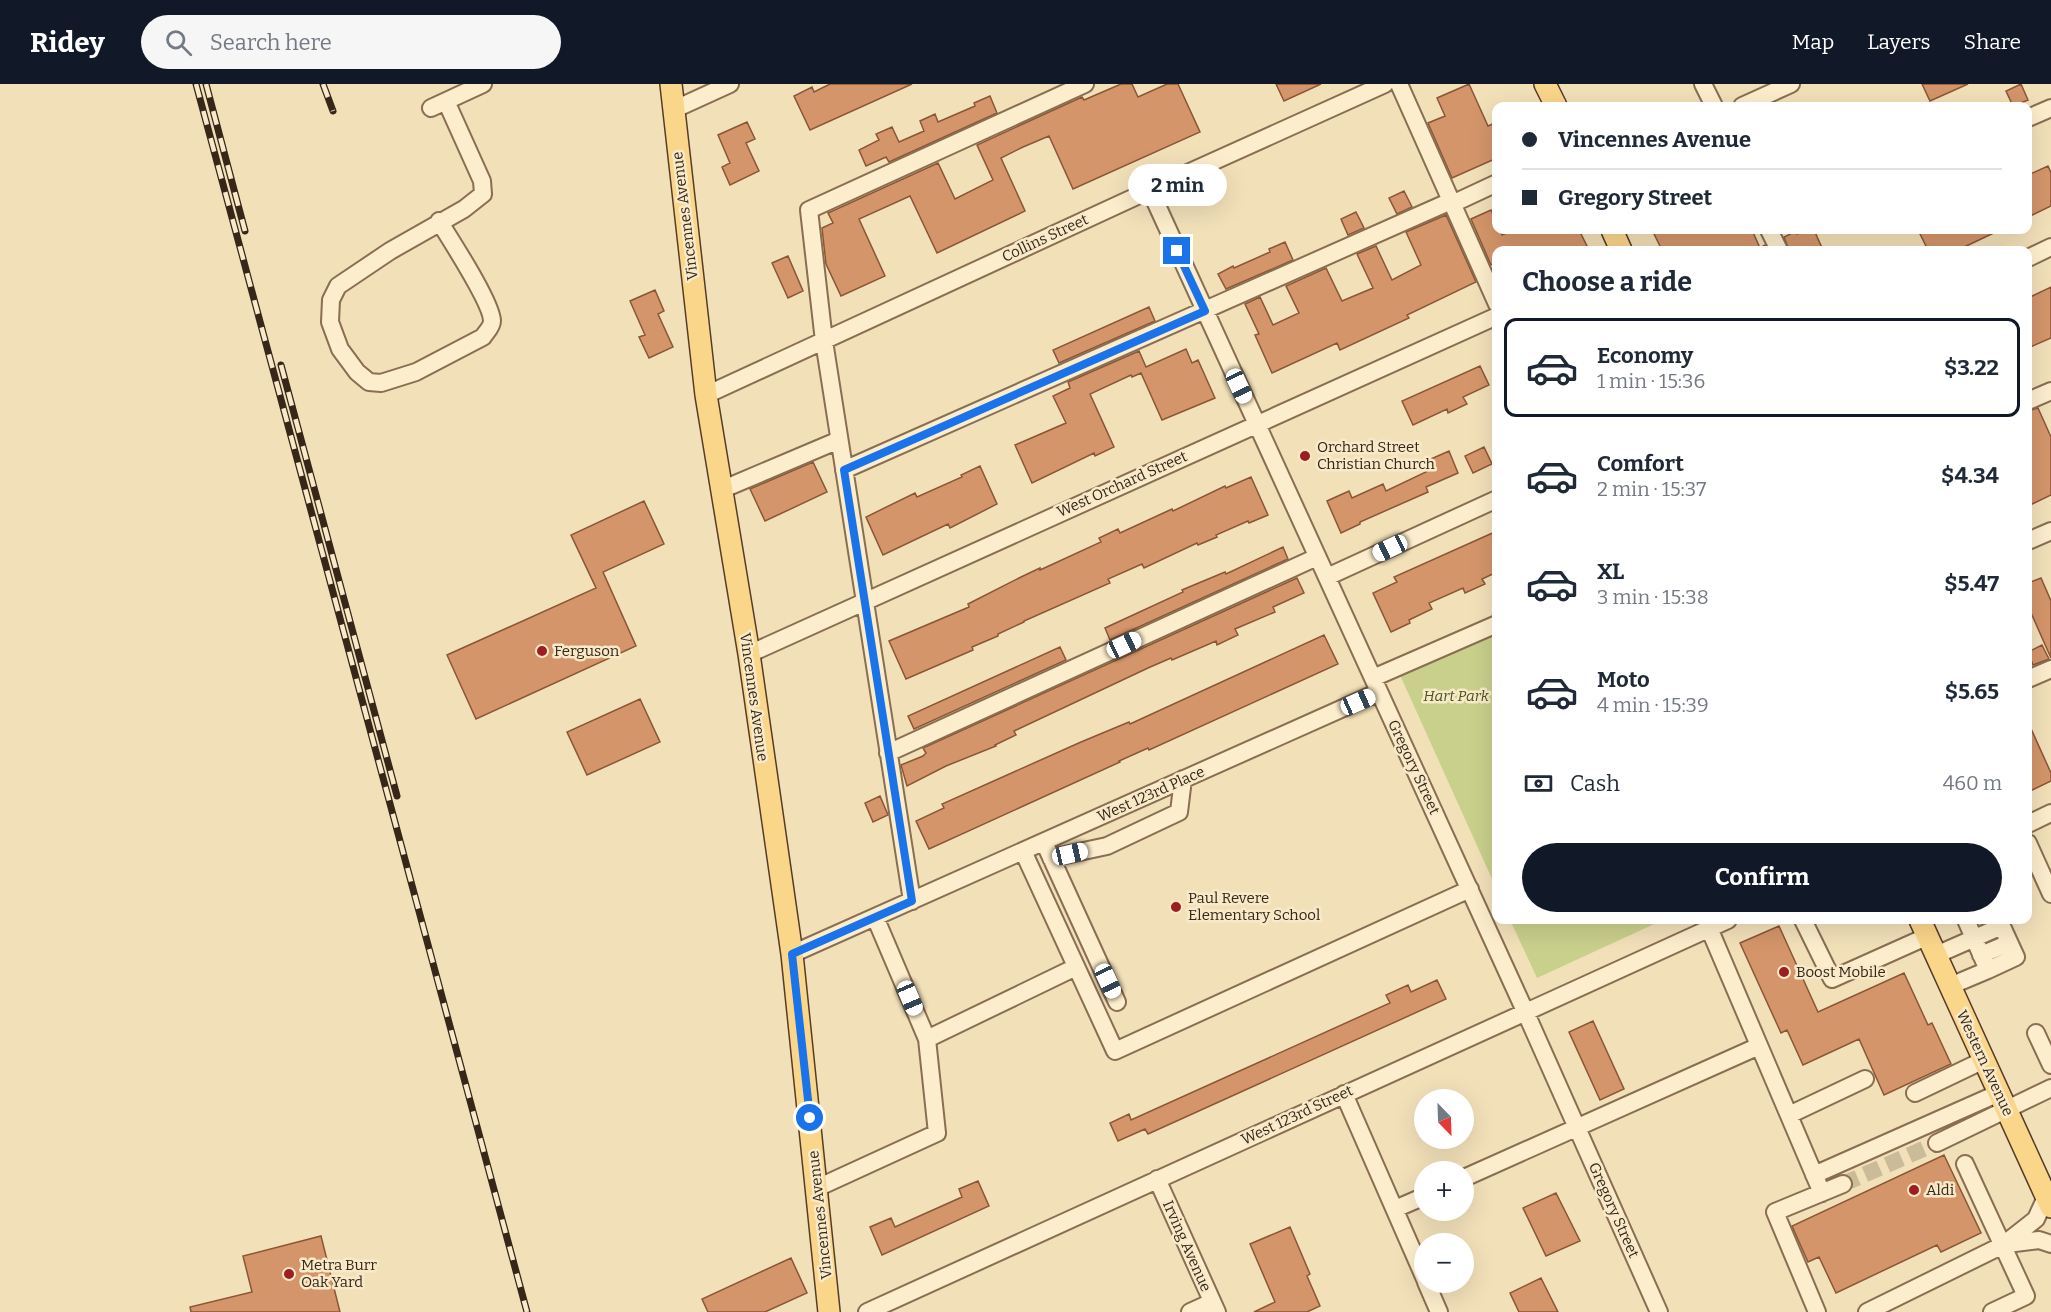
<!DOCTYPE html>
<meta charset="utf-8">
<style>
:root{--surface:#fff;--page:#f6f6f7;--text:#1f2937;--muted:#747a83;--line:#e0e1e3;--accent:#111827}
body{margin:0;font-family:Bitter,serif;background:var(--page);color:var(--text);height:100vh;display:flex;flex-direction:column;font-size:22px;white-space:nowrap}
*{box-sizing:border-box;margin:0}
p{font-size:20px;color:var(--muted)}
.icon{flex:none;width:33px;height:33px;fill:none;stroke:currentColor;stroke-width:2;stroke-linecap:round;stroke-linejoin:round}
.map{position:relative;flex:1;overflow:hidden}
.panel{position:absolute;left:1492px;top:162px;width:540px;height:678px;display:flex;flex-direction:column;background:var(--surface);border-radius:12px;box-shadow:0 6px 24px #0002}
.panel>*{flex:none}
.banner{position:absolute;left:1492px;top:18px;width:540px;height:132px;border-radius:12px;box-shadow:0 6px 24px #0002;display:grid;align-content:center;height:132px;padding:0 30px;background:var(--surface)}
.needle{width:39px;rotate:157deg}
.buttons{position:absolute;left:1414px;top:1005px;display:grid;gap:12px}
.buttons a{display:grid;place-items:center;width:60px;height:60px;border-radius:50%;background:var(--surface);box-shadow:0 6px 24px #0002;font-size:30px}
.end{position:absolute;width:27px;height:27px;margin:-14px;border:8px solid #1a73e8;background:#fff;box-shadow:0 0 0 3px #fff}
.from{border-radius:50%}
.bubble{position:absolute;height:42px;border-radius:21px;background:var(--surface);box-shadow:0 6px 24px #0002;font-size:20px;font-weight:700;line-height:42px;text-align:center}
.car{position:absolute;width:18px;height:36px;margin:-18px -9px;border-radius:8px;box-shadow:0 0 4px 2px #0007;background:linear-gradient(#fff 24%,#345 0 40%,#fff 0 76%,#345 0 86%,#fff 0)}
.banner b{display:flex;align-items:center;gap:21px;height:57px;font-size:22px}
.banner b+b{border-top:2px solid var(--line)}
.banner i{width:15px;height:15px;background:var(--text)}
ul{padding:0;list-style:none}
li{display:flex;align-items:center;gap:18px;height:99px;margin:0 12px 9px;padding:0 18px;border:3px solid transparent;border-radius:12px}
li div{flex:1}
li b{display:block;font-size:22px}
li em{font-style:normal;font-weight:700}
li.on{border-color:var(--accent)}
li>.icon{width:54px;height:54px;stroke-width:1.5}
h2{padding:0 30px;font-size:27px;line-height:72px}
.pay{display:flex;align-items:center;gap:15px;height:66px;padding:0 30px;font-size:22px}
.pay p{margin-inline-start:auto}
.button{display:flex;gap:12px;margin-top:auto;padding:12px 30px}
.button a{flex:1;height:69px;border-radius:36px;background:var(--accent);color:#fff;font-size:24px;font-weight:700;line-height:69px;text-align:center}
header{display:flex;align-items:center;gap:36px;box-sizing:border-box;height:84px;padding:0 30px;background:var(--accent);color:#fff}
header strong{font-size:28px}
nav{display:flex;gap:33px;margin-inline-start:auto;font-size:21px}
.search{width:420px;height:54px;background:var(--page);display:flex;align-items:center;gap:15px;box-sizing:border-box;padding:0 21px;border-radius:33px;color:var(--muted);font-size:22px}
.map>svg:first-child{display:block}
.green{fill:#c9d08c}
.building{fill:#d4956a;stroke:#8a5636;stroke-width:1.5}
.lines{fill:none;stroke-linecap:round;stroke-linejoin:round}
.minor-tunnel{stroke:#cb9;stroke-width:16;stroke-dasharray:16 8;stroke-linecap:butt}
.minor-casing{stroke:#896e52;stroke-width:20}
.major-casing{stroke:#563c28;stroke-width:24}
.minor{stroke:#fcedcc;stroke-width:16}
.major{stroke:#fad68b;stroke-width:21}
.rail-casing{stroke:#362719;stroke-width:7}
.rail{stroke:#f8eac9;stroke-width:4.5;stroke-dasharray:14;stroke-linecap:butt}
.route{stroke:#1a73e8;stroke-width:8}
.poi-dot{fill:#9d1d20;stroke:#f8eac9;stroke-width:2}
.labels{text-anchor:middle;stroke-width:5;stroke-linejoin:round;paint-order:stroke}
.street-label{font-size:15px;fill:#362719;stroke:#f8eac9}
.poi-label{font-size:15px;fill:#362719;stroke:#f8eac9;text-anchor:start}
.park-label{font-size:15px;font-style:italic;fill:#48551d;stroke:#f8eac9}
</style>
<header>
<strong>Ridey</strong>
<div class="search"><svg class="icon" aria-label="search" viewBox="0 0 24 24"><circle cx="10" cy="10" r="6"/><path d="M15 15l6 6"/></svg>Search here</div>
<nav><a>Map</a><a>Layers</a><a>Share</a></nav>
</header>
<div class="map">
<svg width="2051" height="1228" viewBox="0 0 2051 1228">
<rect width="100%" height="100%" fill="#f2e0b9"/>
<path class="green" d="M1497 547V806L1400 591Z
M1510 836H1663L1537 894Z"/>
<path class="building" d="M830 0H912L810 46 794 12 812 3 814 8Z
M1121 0H1132L1138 13 1167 0H1178L1200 48 1073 105 1049 52 1023 63 1001 74 1025 127 937 169 910 112 859 135 885 192 841 212 826 180 822 144 833 139 828 129 938 79 955 115 993 96 977 61 1082 13 1084 16Z
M1276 0H1321L1284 17Z
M1469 0 1488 42 1497 38V74L1452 94 1428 39 1445 32 1437 14Z
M1922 0H1968L1930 17Z
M2021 0 2028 16 2013 22 2006 7Z
M990 12 997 29 889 78 886 73 866 82 859 66 879 56 876 50 892 43 899 58 924 47 920 37 935 30 938 38 975 22 974 19Z
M747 38 755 55 746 59 759 87 730 101 722 83 730 79 718 51Z
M2048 82 2051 89V122L2028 133V91Z
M1404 107 1412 123 1397 130 1389 114Z
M1491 126 1497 140V146H1500L1502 151 1514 146H1579L1589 166H1497V178L1491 181 1471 135Z
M1356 128 1364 144 1348 151 1341 135Z
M1446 131 1476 198 1407 231 1409 234 1340 266 1337 259 1272 289 1255 251 1259 250 1245 220 1260 213 1273 241 1299 229 1286 202 1326 184 1342 217 1373 204 1357 170 1376 162 1392 196 1421 181 1406 148Z
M1652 146H1752L1760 164 1765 161 1768 166H1662Z
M1807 146H1814L1823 166H1789L1784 153 1796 147 1797 150Z
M1918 146H2000L1958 166H1928Z
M1285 158 1293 176 1226 205 1218 190 1233 182 1234 184 1270 168 1269 165Z
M788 172 803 207 788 214 772 179Z
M2051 203V254L2028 264V214Z
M655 206 664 227 658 230 673 263 649 274 639 253 645 251 630 217Z
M1149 223 1155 237 1059 279 1053 266Z
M1186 265 1192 279 1198 276 1215 314 1162 336 1141 289 1132 293 1131 291 1090 310 1114 363 1095 372 1094 369 1032 399 1015 361 1066 339 1053 312 1070 304 1068 298 1139 267 1146 283Z
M1480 282 1489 301 1463 313 1467 320 1448 329 1447 325 1413 341 1402 317Z
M2038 324 2051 353V411L2028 422V327Z
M1484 363 1492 380 1473 389 1465 372Z
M1449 367 1458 389 1426 403 1428 408 1360 438V440L1341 449 1327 417 1349 407 1352 414 1383 400 1386 407 1426 388 1422 379Z
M813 378 827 408 765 437 750 405Z
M980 382 997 420 950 444 948 440 883 471 866 433 915 409 917 413 962 393 961 391Z
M1251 393 1268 431 1249 439 1248 437 1216 451 1217 453 1198 461 1197 459 1144 484 1142 480 1108 495 1110 499 1024 537V538L998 550V552L972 563 973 566 906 595 889 557 969 523 968 520 1021 493 1040 484V486L1101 458 1099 454 1118 445 1120 449 1172 425 1173 427 1225 402 1226 404Z
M644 417 664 460 603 488 636 562 476 635 447 571 596 504 571 451Z
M1497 447V488L1482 495 1485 500 1465 509 1463 504 1429 519 1432 525 1409 536 1410 539 1391 548 1373 509 1397 498 1394 493Z
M1283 463 1288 475 1110 556 1105 544 1183 508 1182 506 1225 488 1226 490Z
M1297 494 1304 509 1273 523 1275 528 1235 545 1238 551 1217 561 1216 557 1172 576 1171 574 1148 584 1014 647 1016 651 995 661 996 662 946 682 907 702 901 681 923 672 926 669 923 664Z
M2041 494 2051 517V574L2028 522V499Z
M1324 551 1338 580 1149 666 1148 664 1119 677 1120 678 929 765 916 737 944 724 942 720 1081 658 1129 638 1130 640Z
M2042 561 2049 575 2033 581 2028 568Z
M1060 563 1066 576 914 645 908 632Z
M640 615 660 658 587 691 567 648Z
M2028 638 2051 689V697L2028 708Z
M880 712 888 731 873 738 865 719Z
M1779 842 1818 928 1904 889 1928 941 1932 939 1951 980 1884 1011 1859 955 1803 981 1787 946 1781 949 1740 859Z
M1437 896 1446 915 1148 1050 1145 1045 1118 1057 1110 1039 1129 1030 1131 1036 1390 919 1386 911 1408 901 1411 908Z
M1593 937 1624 1005 1600 1016 1569 948Z
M1944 1071 1981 1149 1941 1168 1937 1161 1836 1209 1819 1173 1808 1178 1792 1142Z
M978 1097 989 1122 882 1171 870 1143 891 1134 895 1143 962 1113 959 1105Z
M1556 1109 1580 1157 1546 1172 1523 1124Z
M1290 1143 1310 1190 1307 1192 1320 1222 1307 1228H1254L1275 1218 1250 1160Z
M321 1152 340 1228H191L190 1223 252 1208 243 1172Z
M791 1174 807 1209 765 1228H708L702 1215Z
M1541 1194 1558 1228H1519L1510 1209Z"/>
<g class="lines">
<path class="minor-tunnel" d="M1843 1100 1937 1059"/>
<g class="minor-casing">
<path id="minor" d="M1399 0 1497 220
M1703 0 1714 22
M1742 22 1791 0
M431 24 483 0
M673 26 730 0
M2028 34 2051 24
M1150 106 1525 927 1659 1228
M1452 120 1497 99
M439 137C450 155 492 219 492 237 492 243 486 248 483 253L416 288 381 299 369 298 357 288 340 265 330 238 331 216 338 202 390 167 464 125 483 110 482 97 446 17
M1769 146 1779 166
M2028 174 2051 163
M706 311 1150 106 1385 0
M2028 317 2051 307
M844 386 1451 117
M721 406 839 356
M2028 457 2051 447
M1327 493 1497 415
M749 570 1497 232
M1373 594 1497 540
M2028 595 2051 585
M888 669 1317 473
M2028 740 2051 729
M1044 758 1117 918
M2028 759 2051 810
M1023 767 1115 967 1470 805
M1051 774 1107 762 1179 728 1183 695
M912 817 824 257 809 126 1085 0
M1803 836 1832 895 1928 852
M1709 844 1822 1109
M792 870 1379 608
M1936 871 2002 842
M1981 871 2009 859
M1988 886 2016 873 1999 836
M1950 902 1988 886 1966 836
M2036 949 2051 981
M927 955 1076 883
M1915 1009 1984 976
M1344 1010 1425 1195
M1789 1031 1865 995
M1937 1059 2051 1004
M1965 1080 2026 1212 1992 1228
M1814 1091 1999 1009
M1464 1094 1759 962
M1157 1095 1217 1228
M817 1104 937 1049 927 955 875 833
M1395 1125 1425 1112
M2007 1160 2039 1156 2051 1160
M1426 1198 1439 1228
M867 1228 1728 836
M1190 1228 1212 1218
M1817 1228 1775 1128 1843 1100
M1867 1228 2003 1161 2036 1135 2046 1113"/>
</g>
<g class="major-casing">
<path id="major" d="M671 0 706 311 749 570 792 870 829 1228
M1545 0 1556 22
M1612 146 1621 166
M1920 836 2051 1123"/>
</g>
<use href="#minor" class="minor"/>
<use href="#major" class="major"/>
<g class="rail-casing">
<path id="rail" d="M196 0 527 1228
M206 0 245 147
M323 0 333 27
M281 281 397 712"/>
</g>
<use href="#rail" class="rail"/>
</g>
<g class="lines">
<path class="route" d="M810 1034 792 870 912 817 844 386 1205 227 1177 167"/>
</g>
<g class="poi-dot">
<circle cx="1305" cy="372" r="6"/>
<circle cx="542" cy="567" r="6"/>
<circle cx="1176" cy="823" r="6"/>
<circle cx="1784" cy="888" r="6"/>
<circle cx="1914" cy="1106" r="6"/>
<circle cx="289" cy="1190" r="6"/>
</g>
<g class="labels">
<g class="street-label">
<text transform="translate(685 132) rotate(-97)" y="5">Vincennes Avenue</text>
<text transform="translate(1045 154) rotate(-25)" y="5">Collins Street</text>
<text transform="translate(1122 400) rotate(-24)" y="5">West Orchard Street</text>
<text transform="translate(754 613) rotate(82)" y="5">Vincennes Avenue</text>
<text transform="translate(1414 683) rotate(65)" y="5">Gregory Street</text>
<text transform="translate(1151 710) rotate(-24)" y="5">West 123rd Place</text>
<text transform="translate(1985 979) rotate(65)" y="5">Western Avenue</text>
<text transform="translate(1297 1031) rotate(-25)" y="5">West 123rd Street</text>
<text transform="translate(1614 1126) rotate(66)" y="5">Gregory Street</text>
<text transform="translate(820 1131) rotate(-96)" y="5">Vincennes Avenue</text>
<text transform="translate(1187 1162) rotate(66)" y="5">Irving Avenue</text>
</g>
<g class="poi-label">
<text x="1317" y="368">Orchard Street<tspan x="1317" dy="17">Christian Church</tspan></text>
<text x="554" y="572">Ferguson</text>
<text x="1188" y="819">Paul Revere<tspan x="1188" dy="17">Elementary School</tspan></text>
<text x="1796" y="893">Boost Mobile</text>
<text x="1926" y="1111">Aldi</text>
<text x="301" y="1186">Metra Burr<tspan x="301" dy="17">Oak Yard</tspan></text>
</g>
<g class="park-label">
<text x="1456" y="617">Hart Park</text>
</g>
</g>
</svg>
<div class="buttons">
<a><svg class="needle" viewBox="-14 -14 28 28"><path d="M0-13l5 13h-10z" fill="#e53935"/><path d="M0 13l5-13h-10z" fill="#747a83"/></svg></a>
<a>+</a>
<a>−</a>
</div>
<i class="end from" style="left:810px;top:1034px"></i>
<i class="end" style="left:1177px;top:167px"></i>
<div class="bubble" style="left:1128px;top:80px;width:99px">2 min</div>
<i class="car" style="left:1239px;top:302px;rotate:155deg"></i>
<i class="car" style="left:1390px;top:464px;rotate:245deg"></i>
<i class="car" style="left:1124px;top:561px;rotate:65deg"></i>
<i class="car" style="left:1358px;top:618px;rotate:66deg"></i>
<i class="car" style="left:1070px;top:770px;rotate:77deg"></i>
<i class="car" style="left:1108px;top:897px;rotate:155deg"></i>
<i class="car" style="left:910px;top:914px;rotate:157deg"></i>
<div class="banner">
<b><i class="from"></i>Vincennes Avenue</b>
<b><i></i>Gregory Street</b>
</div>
<section class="panel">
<h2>Choose a ride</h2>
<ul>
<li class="on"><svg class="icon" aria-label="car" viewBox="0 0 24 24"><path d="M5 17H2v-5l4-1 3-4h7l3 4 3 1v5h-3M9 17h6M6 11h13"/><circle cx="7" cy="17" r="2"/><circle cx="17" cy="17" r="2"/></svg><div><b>Economy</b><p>1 min · 15:36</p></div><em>$3.22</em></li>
<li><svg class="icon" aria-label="car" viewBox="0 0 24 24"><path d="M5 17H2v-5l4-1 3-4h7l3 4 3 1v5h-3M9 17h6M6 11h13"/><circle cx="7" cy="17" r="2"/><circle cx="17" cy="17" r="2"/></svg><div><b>Comfort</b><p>2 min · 15:37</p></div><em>$4.34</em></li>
<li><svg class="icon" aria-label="car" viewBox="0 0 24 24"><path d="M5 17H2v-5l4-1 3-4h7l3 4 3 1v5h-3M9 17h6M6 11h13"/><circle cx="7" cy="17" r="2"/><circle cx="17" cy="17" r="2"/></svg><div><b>XL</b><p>3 min · 15:38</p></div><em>$5.47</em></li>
<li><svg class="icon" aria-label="car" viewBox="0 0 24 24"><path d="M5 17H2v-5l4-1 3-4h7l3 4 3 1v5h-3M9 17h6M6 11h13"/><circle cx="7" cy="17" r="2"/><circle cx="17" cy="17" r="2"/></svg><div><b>Moto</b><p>4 min · 15:39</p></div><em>$5.65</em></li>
</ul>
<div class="pay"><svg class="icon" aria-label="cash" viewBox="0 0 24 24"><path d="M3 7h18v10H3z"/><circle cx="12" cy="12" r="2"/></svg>Cash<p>460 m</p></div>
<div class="button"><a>Confirm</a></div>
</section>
</div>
